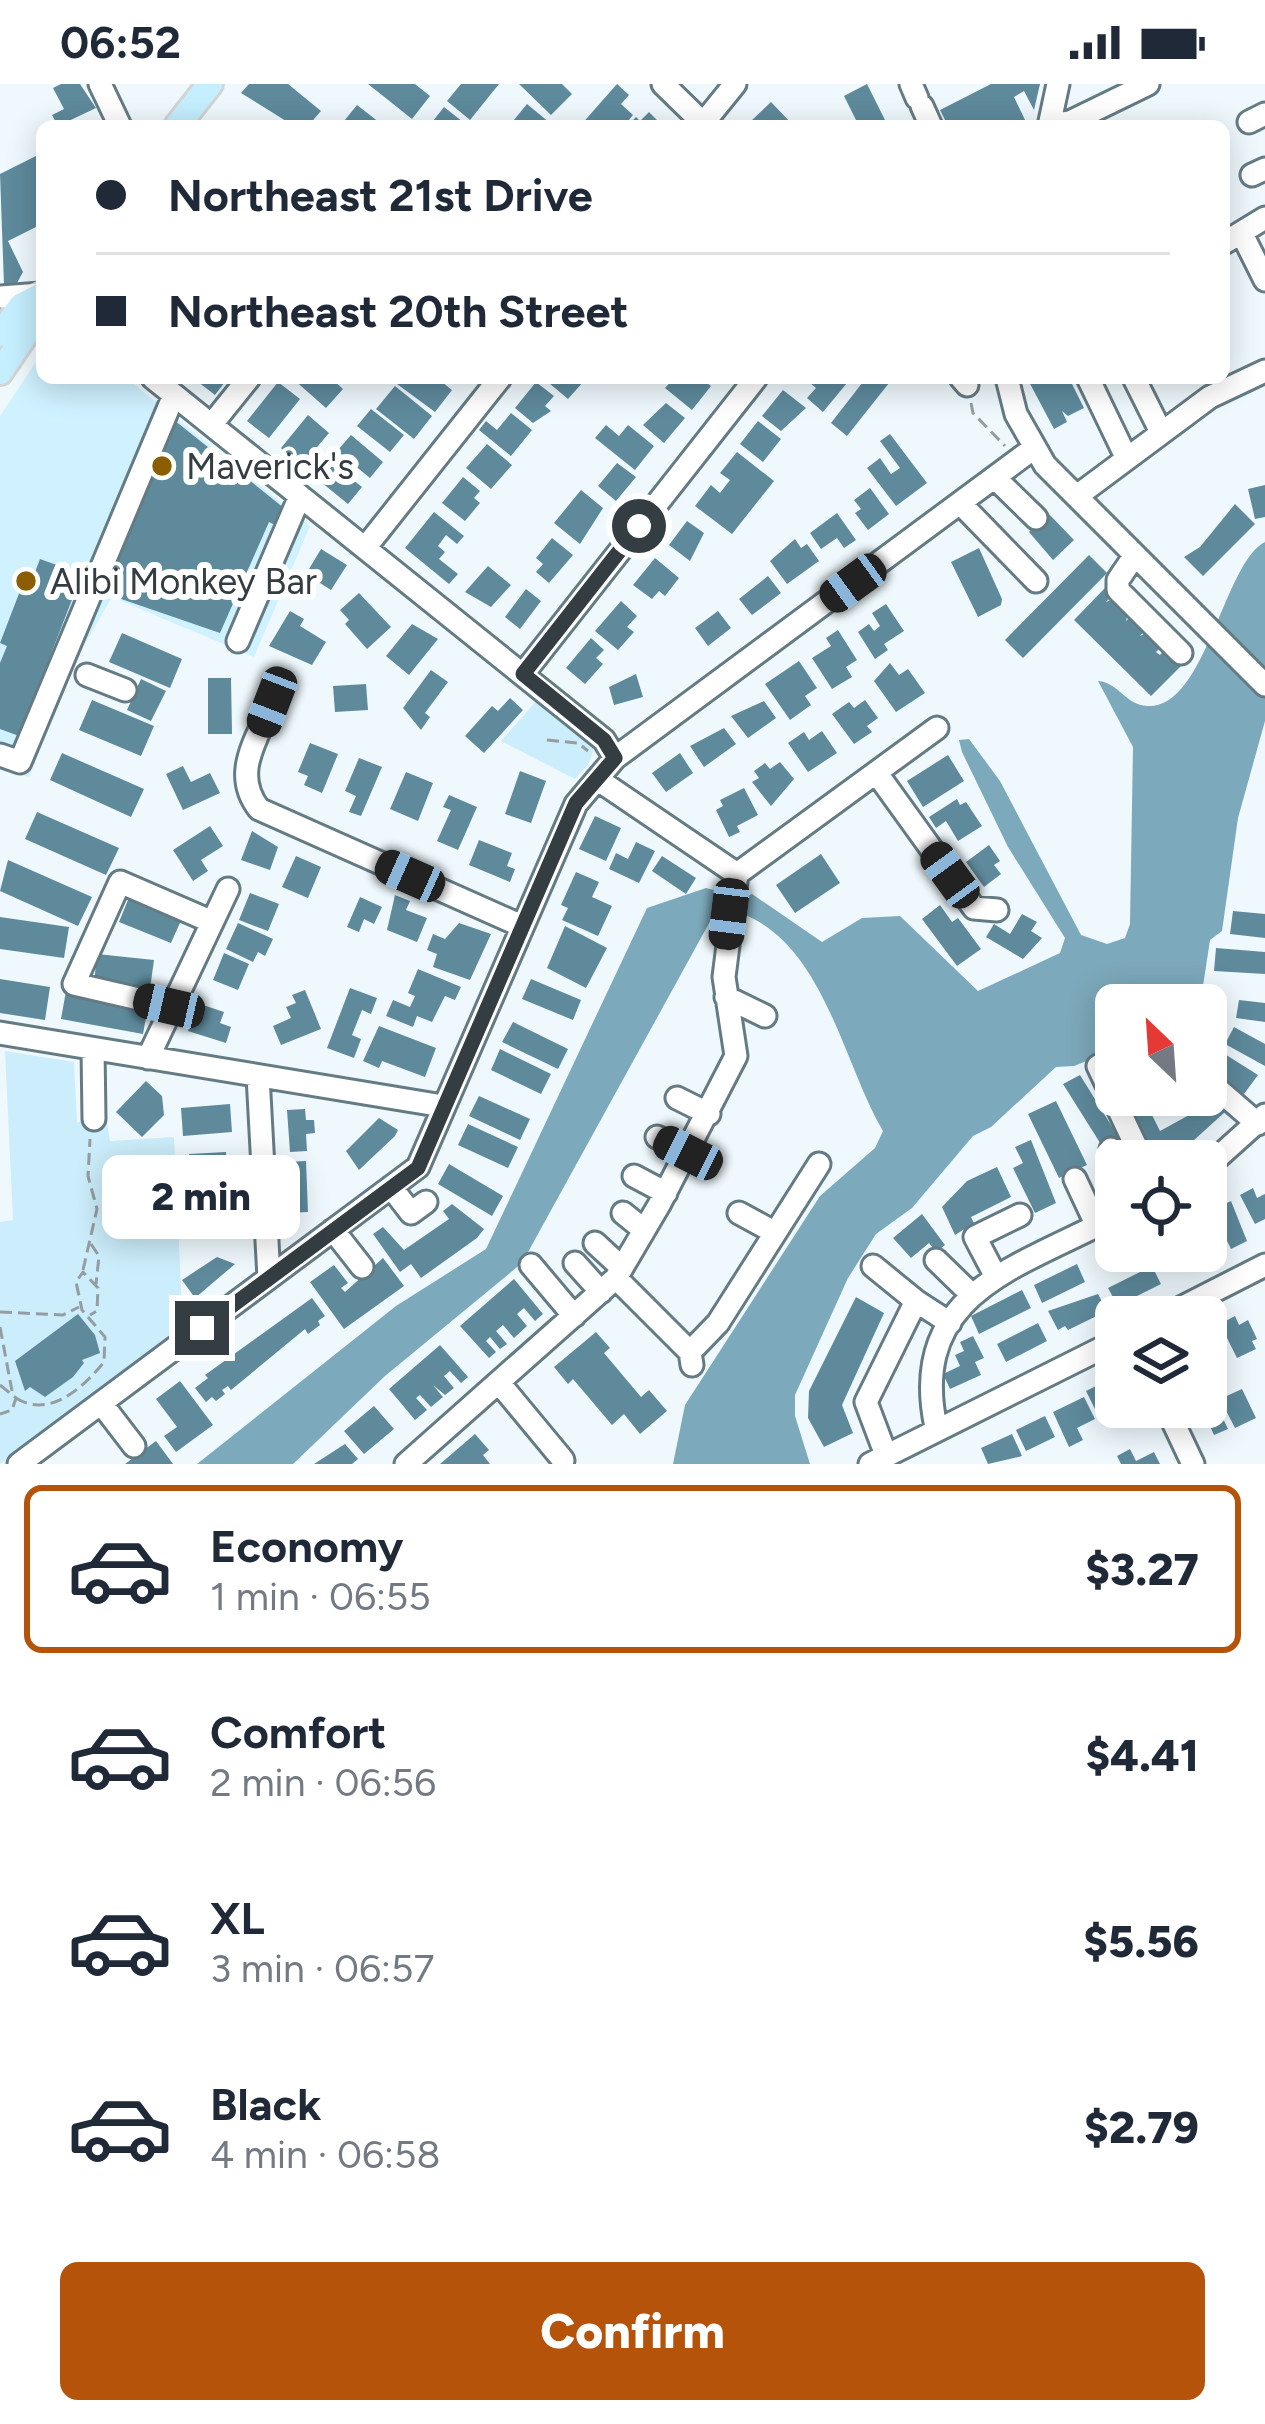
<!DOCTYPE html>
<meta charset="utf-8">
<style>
:root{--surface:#fff;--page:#f2f2f3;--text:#1f2937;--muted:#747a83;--line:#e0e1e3;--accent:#b45309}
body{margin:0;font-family:Figtree,sans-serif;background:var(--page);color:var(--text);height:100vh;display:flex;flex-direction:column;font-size:45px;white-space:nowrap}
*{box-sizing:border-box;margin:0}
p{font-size:39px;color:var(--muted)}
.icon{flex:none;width:66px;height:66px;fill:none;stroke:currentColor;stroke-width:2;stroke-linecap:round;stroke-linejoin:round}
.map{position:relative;height:1380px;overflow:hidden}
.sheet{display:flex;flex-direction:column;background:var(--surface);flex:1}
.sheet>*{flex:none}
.top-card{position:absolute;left:36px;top:36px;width:1194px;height:264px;border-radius:18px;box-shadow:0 6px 30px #0003;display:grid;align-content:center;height:264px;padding:0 60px;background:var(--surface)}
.needle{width:78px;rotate:335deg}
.buttons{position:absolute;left:1095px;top:900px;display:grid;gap:24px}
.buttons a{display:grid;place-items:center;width:132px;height:132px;border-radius:18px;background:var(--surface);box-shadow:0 6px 30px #0003;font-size:60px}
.end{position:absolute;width:54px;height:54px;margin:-27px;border:15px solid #343d41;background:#fff;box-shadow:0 0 0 6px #fff}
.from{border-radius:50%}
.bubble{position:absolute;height:84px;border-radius:18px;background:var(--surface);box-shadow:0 6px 30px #0003;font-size:39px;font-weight:800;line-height:84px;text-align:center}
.car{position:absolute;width:36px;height:72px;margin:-36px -18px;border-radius:15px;box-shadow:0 0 9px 3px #0007;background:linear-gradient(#222 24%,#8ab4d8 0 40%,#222 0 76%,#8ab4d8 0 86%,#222 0)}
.top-card b{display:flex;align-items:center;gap:42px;height:114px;font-size:45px}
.top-card b+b{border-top:3px solid var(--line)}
.top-card i{width:30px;height:30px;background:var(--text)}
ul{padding:21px 0 0;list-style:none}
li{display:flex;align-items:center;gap:36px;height:168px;margin:0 24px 18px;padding:0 36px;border:6px solid transparent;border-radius:18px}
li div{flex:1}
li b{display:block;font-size:45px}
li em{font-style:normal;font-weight:800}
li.on{border-color:var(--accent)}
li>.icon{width:108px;height:108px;stroke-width:1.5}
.primary-button{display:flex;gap:24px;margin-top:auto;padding:24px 60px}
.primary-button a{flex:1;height:138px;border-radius:18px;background:var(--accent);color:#fff;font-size:48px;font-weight:800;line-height:138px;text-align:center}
.status{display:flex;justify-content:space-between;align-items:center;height:84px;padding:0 60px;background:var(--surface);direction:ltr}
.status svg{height:33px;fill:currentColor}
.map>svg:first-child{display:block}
.built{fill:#d0f1ff}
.green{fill:#ccedfb}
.water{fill:#7ca9bb}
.building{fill:#5e8a9c}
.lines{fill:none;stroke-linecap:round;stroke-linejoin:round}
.minor-casing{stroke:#657b84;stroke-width:27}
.major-casing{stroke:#d2d4d5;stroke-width:30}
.path{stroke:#949da1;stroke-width:3;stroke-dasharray:12 6;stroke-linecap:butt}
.minor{stroke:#fff;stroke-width:21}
.major{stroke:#c5eefe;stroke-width:24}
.route{stroke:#343d41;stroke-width:15}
.poi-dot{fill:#8c5e03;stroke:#fff;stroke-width:4.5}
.labels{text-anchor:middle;stroke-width:12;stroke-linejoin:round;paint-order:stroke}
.poi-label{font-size:36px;fill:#343d41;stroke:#fff;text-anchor:start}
</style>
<div class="status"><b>06:52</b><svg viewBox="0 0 49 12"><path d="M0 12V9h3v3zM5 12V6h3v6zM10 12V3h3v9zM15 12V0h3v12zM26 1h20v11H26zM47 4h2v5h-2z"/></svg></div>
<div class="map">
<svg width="1265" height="1380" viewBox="0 0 1265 1380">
<rect width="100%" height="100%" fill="#eff9fd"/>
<path class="built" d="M42 269V294H126L310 442 254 573 112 513 81 567 29 693 0 683V332Z"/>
<path class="green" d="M539 614 595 661 589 679 575 695 501 657Z
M5 967 74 978 77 1038 107 1039 110 1057 174 1053 183 1246 0 1380V1138L13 1136Z"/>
<path class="water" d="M1265 458V637L1238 734 1222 847 1210 856 1203 902 1188 921H1116V965L1074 982 1056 983 991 1043 973 1052 912 1124 876 1150 848 1194 795 1311V1332L810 1380H673L685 1321 820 1112 875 1064 883 1047C839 972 821 840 718 823L522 1179 385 1292 293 1380H197L396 1222 486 1165 647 824 706 804 743 814 752 810 822 858 862 834 900 832 978 907 1060 869 1065 854 1008 763 962 668 959 656 969 655 1000 697 1081 851 1107 860 1125 854 1130 840 1133 663 1098 597C1119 599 1126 621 1147 622 1206 626 1223 479 1265 458Z"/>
<path class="building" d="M61 0H80L96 24 58 42 52 31 64 25 53 4Z
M249 0H288L321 27 308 42H294L241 9Z
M368 0H415L430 12 412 35Z
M461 0H499L470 36 447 17Z
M519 0H562L572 10 551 31Z
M617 0 629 11 621 20 633 31 624 42H580Z
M867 0 888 42H859L844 12Z
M991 0H1040L1034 26 1024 7 1014 13 1028 42H948L940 26Z
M771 18 794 42H758L752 36Z
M527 20 550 39 548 42H509Z
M357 21 384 42H340Z
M444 23 468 42H429Z
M649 28 663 42H627L636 33 640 37Z
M42 69V140L8 157 23 188 17 199 4 201 0 90Z
M193 294H228L215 311Z
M292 294H331L343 305 326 324Z
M402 294H437L452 306 435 328 397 300Z
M543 294H580L584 297 568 315Z
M674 294H701L711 302 692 326 665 304Z
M804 294H841L847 299 823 328 807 314 816 304Z
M866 294H893L847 352 831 339Z
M1027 294H1069L1084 324 1068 332 1062 327 1067 338 1054 345Z
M278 298 300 315 269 354 247 337Z
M536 298 554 312 545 322 551 327 533 339 515 324Z
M395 302 432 332 414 355 376 325Z
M783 306 806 324 781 347 762 332Z
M666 319 685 334 664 359 643 341Z
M371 325 404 351 390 368 357 342Z
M511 329 532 346 511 372 479 346 486 337 497 346Z
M308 331 329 349 301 382 281 364Z
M174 336 284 424 277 442 269 438 220 549 98 507Z
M758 337 781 355 763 378 740 360Z
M606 341 619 352 628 341 654 362 635 386 595 354Z
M890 350 927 399 896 422 867 384 880 374 891 390 900 384 880 357Z
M351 351 383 378 370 394 337 367Z
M487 360 512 381 491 405 466 384Z
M737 368 774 397 732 450 695 422 711 401 720 409 730 396 720 389Z
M329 377 362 403 348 420 316 394Z
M617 379 636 393 616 417 598 402Z
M463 393 480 407 474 414 480 419 465 437 442 419Z
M1265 401V433L1255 435 1248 405Z
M870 404 889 430 868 446 855 429 861 425 854 416Z
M581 406 603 424 580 460 554 439Z
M1235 420 1255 440 1203 492 1184 473 1200 463Z
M434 428 464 452 457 460 446 451 438 462 445 468 439 475 458 490 449 500 405 464Z
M837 429 856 456 844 464 837 454 821 465 810 449Z
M1048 429 1074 456 1053 476 1029 448Z
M687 437 704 449 690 477 669 461Z
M552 454 573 471 549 499 536 488 543 480 536 474Z
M795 455 801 464 807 460 819 477 787 500 770 477Z
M979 464 1002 515 1001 521 978 533 951 478Z
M321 465 347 481 331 506 306 490Z
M1089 471 1107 489 1023 574 1005 556Z
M655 474 679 494 665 512 659 507 652 515 633 501Z
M40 475 82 490 19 652 0 645V579L7 562 0 559 20 507 27 509Z
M488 482 511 501 491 523 465 508Z
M768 492 781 509 752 531 739 515Z
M1105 504 1112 511 1106 518 1114 515 1128 529 1126 537 1132 531 1146 545 1140 552 1148 548 1162 562 1156 568 1160 571 1165 565 1182 581 1151 612 1074 536Z
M526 505 541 517 520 545 505 533Z
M359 509 391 543 367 565 345 540 349 536 340 526Z
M621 517 637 532 627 543 634 548 618 566 595 547Z
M886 520 904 547 884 560 888 566 875 575 858 548 869 540 874 547 880 542 872 529Z
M290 527 304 535 300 542 326 558 312 581 269 562Z
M718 527 731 544 708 562 695 544Z
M412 540 438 555 409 591 386 572Z
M838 546 857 576 846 583 852 593 832 605 812 574 831 562 826 554Z
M122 549 182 575 170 604 109 578Z
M591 554 604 566 596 574 603 580 585 600 566 584Z
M799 577 817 604 805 612 811 621 790 636 765 600Z
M890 579 899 591 908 585 925 609 896 628 874 597Z
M431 586 448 598 425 629 430 633 421 646 403 624Z
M636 590 643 613 614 621 609 603Z
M208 594H231L232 650H208Z
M141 595 166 607 151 637 127 626Z
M366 600 368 626 335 628 333 602Z
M510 614 523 626 484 669 465 652 492 622 498 627Z
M92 616 154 642 141 672 79 646Z
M865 616 878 634 867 642 872 648 854 660 832 630 849 618 854 624Z
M764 617 776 634 748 654 731 632Z
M724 644 736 660 704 683 690 662Z
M822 647 837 669 808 688 788 659 804 648 809 656Z
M310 659 338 670 322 709 304 701 308 692 298 688Z
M62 669 144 705 131 733 50 696Z
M680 669 693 689 666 708 652 689Z
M948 671 964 697 923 723 907 697Z
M359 674 382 683 361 732 349 728 356 712 345 707Z
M780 678 794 695 771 722 752 698 759 694 754 687 765 679 770 685Z
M183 682 191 698 210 689 220 709 183 726 166 690Z
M520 687 546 697 531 739 505 730Z
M406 688 433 699 418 737 390 725Z
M744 704 758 731 737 742 740 748 729 753 716 726 723 722 720 716Z
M449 711 477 723 458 766 437 757 451 726 443 723Z
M957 715 960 721 966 718 982 742 958 757 946 737 936 744 929 733Z
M37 728 119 764 106 791 25 755Z
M595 732 621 744 606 777 579 765Z
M210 742 223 762 201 776 208 787 193 797 173 766Z
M252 747 278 763 270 786 241 776Z
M479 756 512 769 507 782 515 785 510 798 469 781Z
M636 758 655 767 639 799 609 785 616 769 628 775Z
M989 761 1000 777 994 781 1001 790 984 803 966 778Z
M821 770 840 799 795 829 776 801Z
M296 772 321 783 308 814 282 803Z
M662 772 696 794 686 810 652 787Z
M8 776 92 813 78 842 0 807Z
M576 788 599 798 592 813 612 822 598 852 562 836 568 824 561 821Z
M250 809 279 820 268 847 239 836Z
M130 811 183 832 171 859 119 838Z
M395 811 410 817 406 826 427 834 417 858 387 846Z
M360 813 382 823 374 840 364 835 359 848 347 843Z
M940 821 952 838 958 834 981 865 957 882 922 835Z
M1233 827 1265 830V854L1230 850Z
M1022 830 1037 838 1031 847 1042 854 1023 875 986 853 994 840 1010 850Z
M0 833 69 843 64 874 0 865Z
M238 839 273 855 265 872 258 868 253 878 226 865Z
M459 839 491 850 470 896 433 883 437 870 427 866 433 850 445 855Z
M565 842 607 864 586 904 547 884Z
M1216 864 1265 868V890L1214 887Z
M224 869 249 880 238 906 213 896Z
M97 870 154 876 150 905 94 899Z
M418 885 461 903 455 916 445 912 432 938 417 932 413 943 386 932 393 916 410 923 415 912 408 909Z
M0 895 50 903 45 936 0 929Z
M531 895 581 916 573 936 522 915Z
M350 904 377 914 371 930 362 926 352 951 361 955 354 974 327 964Z
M305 906 321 945 281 961 273 942 291 934 286 923 296 919 292 911Z
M66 907 148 922 143 950 61 935Z
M1239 916 1265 919V938L1236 934Z
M197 919 224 928 220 939 231 943 226 959 188 947Z
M513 938 568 965 558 985 502 958Z
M379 942 436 964 425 993 382 977 379 984 363 977Z
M1234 943 1265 960V982L1225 960Z
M1212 962 1258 991 1241 1014 1206 985Z
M500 965 551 990 541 1010 491 986Z
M1080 991 1119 1054 1102 1062 1063 1000Z
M146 997 162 1012 164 1031 142 1053 116 1028Z
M1117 1011H1142L1160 1047 1191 1030 1170 1011H1205L1225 1028 1193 1057 1151 1077Z
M479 1012 530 1035 520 1056 469 1032Z
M1056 1017 1087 1081 1059 1094 1028 1030Z
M230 1020 232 1048 183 1052 181 1024Z
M305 1025 306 1036H314L315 1049 306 1050 307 1067 290 1068 287 1026Z
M379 1034 398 1046 395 1052 359 1086 346 1067Z
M468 1040 518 1063 508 1084 458 1061Z
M1031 1056 1056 1119 1035 1129 1013 1084 1023 1079 1015 1063Z
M226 1068 227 1090 191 1092 189 1070Z
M306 1077 308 1128 287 1129 285 1078Z
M449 1080 503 1112 492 1132 438 1100Z
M997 1083 1011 1113 971 1133 974 1139 955 1151 942 1123 967 1097Z
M1253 1104 1257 1114 1265 1110V1135L1255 1140 1240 1111Z
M1231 1117 1247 1157 1231 1165 1212 1126Z
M452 1120 484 1145 477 1154 421 1194 411 1180 400 1188 373 1150 383 1143 404 1166 449 1135 443 1127Z
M922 1130 945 1161 936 1168 929 1159 911 1174 893 1154Z
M1212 1137 1226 1165 1217 1170 1213 1161 1206 1165V1140Z
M1157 1167H1188L1195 1182 1167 1186Z
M217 1173 235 1180 195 1214 182 1196Z
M383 1174 404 1202 344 1245 310 1198 334 1181 348 1199 341 1204 345 1208Z
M1077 1180 1085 1198 1042 1219 1034 1201Z
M1152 1182 1161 1200 1127 1217 1125 1212 1115 1217 1108 1204Z
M514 1195 543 1230 535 1237 524 1224 517 1230 527 1242 514 1254 503 1241 496 1247 507 1260 500 1265 490 1253 486 1257 496 1268 489 1274 460 1242Z
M1022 1206 1031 1224 979 1250 971 1232Z
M1098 1210 1107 1227 1068 1246 1065 1242 1058 1246 1048 1227Z
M856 1213 884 1229 842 1321 853 1349 824 1363 808 1334 809 1307Z
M312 1214 325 1232 318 1237 320 1241 308 1250 305 1245 231 1306 228 1302 222 1306 225 1310 216 1317 212 1313 206 1318 195 1304 208 1294 205 1291Z
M78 1230 95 1251 100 1269 82 1276 84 1279 73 1293 45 1313 30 1303 25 1307 15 1277Z
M1235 1232 1239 1241 1248 1236 1257 1255 1252 1257 1256 1265 1237 1274 1220 1240Z
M1038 1239 1047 1257 1006 1278 997 1260Z
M596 1248 610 1264 604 1269 641 1313 649 1306 667 1327 640 1350 624 1330 612 1341 573 1295 568 1300 554 1283Z
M973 1252 984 1274 975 1278 981 1291 950 1305 943 1290 960 1282 955 1271 964 1267 960 1258Z
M1217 1252 1226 1271 1206 1280V1257Z
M440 1261 468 1293 461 1299 450 1287 444 1292 454 1304 445 1311 433 1301 443 1313 431 1323 420 1311 416 1314 427 1326 415 1336 389 1305Z
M1116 1292V1324L1099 1333 1086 1307Z
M180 1297 213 1341 176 1368 164 1352 177 1343 156 1315Z
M1242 1305 1256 1334 1235 1344 1220 1315Z
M1084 1313 1095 1335 1077 1344 1083 1356 1069 1363 1053 1328Z
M1215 1318 1228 1345 1214 1351 1201 1323Z
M374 1322 394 1345 364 1370 344 1347Z
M1045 1332 1055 1353 1026 1367 1016 1346Z
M475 1350 489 1366 483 1371 490 1380H440Z
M1012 1350 1022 1372 988 1380 981 1364Z
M156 1357 173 1380H125Z
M345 1360 358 1375 352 1380H314Z
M1130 1365 1136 1377 1154 1368 1160 1380H1121L1117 1372Z"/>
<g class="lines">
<g class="minor-casing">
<path id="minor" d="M100 0 120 42
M663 0 706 42
M911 0 917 14
M922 22 931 42
M1249 38 1265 30
M1049 41 1070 38 1148 0
M701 42 735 0
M1049 42 1058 0
M1252 91 1265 85
M1242 150 1265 196
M1224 159 1265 134
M0 213 41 210
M153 294 604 656 615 674
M961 294 967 301
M1007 294 1016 330 1045 381 1265 601
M1088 294 1126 373
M1134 294 1161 348
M212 340 249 294
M995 394 1036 434
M1077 412 1210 313 1265 287
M960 419 1036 497
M365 464 500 294
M1135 471 1118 496V506L1181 569
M238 557 300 412
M523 590 756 294
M87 591 125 606
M272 618C257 656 231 689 259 725L522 842
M0 671 20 678 174 311
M878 691 974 824 997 826
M597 695 737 790
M737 790 937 644
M726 913 765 932
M169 922 74 900 120 798 210 837
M0 949 443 1022
M93 965 94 1035
M148 974 228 805
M1116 974 1098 982 1143 1077
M258 992 269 1194
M1206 995 1258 1040
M677 1014 709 1030
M657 1053 688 1069
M1111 1065 1117 1077
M1206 1084 1265 1031
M634 1092 666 1109
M1075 1095 1097 1142
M391 1103 411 1129 426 1118
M623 1129 644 1146
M739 1129 772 1147
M333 1146 362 1183
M595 1159 622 1184
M936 1176 971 1210
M575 1179 601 1208
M531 1181 574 1232
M873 1182 916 1217
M996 1193 975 1153 1020 1131
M616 1194 690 1268 692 1281
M1163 1233 1265 1181
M690 1268 718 1239 819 1080
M500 1300 563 1376
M101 1319 134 1362
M1166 1323 1193 1380
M936 1343C907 1208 1020 1183 1116 1132
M886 1371 866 1318 916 1217 950 1239
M19 1380 418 1083 576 720 615 674 1034 364
M406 1380 616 1194 659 1121 736 972 724 893 737 790
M870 1380 1116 1257"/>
</g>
<g class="major-casing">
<path id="major" d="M177 42 210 0
M0 250 21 222 42 211
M0 288 42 226"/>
</g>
<path class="path" d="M971 319 973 329 1005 362
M547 656 578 659 588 667
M91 1160 99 1172 96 1200
M83 1186 97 1125 88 1092 90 1055
M0 1228 63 1231 79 1223
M0 1243 12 1307
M0 1301 16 1314 12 1326 0 1330
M16 1314C49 1335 83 1304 104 1278L105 1253 82 1226 76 1198 83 1188 98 1204 97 1227 90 1231"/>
<use href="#minor" class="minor"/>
<use href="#major" class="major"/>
</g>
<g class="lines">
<path class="route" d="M202 1244 418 1084 576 719 615 674 604 656 523 590 639 442"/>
</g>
<g class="poi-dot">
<circle cx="162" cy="382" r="12"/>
<circle cx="26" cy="497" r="12"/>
</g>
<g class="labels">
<g class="poi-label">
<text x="186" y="395">Maverick's</text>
<text x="50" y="510">Alibi Monkey Bar</text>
</g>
</g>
</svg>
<div class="buttons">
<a><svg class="needle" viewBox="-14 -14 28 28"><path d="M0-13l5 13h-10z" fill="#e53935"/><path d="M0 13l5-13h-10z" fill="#747a83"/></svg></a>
<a><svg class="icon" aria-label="locate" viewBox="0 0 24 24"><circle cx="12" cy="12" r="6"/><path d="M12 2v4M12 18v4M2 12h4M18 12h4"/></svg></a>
<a><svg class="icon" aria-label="layers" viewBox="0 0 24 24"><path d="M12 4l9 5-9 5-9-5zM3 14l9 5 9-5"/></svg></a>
</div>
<i class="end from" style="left:639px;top:442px"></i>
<i class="end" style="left:202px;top:1244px"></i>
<div class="bubble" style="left:102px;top:1071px;width:198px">2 min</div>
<i class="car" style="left:853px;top:499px;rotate:234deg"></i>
<i class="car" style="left:272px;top:618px;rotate:201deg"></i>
<i class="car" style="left:950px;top:791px;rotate:324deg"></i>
<i class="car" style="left:410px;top:792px;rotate:294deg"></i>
<i class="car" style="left:729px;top:830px;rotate:187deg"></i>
<i class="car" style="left:169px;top:922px;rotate:283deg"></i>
<i class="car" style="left:688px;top:1069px;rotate:297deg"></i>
<div class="top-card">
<b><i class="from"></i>Northeast 21st Drive</b>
<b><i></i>Northeast 20th Street</b>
</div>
</div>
<section class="sheet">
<ul>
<li class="on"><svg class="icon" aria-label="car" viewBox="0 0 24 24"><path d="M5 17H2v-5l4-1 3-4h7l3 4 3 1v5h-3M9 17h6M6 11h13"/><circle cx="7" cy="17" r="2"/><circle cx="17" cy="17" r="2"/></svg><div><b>Economy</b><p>1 min · 06:55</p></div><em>$3.27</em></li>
<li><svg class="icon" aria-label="car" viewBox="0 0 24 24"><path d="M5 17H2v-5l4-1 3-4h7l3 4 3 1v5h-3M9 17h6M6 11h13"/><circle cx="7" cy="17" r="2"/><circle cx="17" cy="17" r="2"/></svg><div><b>Comfort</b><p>2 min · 06:56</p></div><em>$4.41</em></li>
<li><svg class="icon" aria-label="car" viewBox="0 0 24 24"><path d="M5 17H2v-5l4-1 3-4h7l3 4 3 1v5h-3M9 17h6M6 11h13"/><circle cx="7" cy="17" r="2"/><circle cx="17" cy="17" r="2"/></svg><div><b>XL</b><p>3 min · 06:57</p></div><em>$5.56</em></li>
<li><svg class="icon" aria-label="car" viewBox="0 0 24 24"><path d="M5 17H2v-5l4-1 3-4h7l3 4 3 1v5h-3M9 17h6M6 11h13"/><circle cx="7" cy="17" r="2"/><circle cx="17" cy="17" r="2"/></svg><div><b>Black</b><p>4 min · 06:58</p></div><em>$2.79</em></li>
</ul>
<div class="primary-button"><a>Confirm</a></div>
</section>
